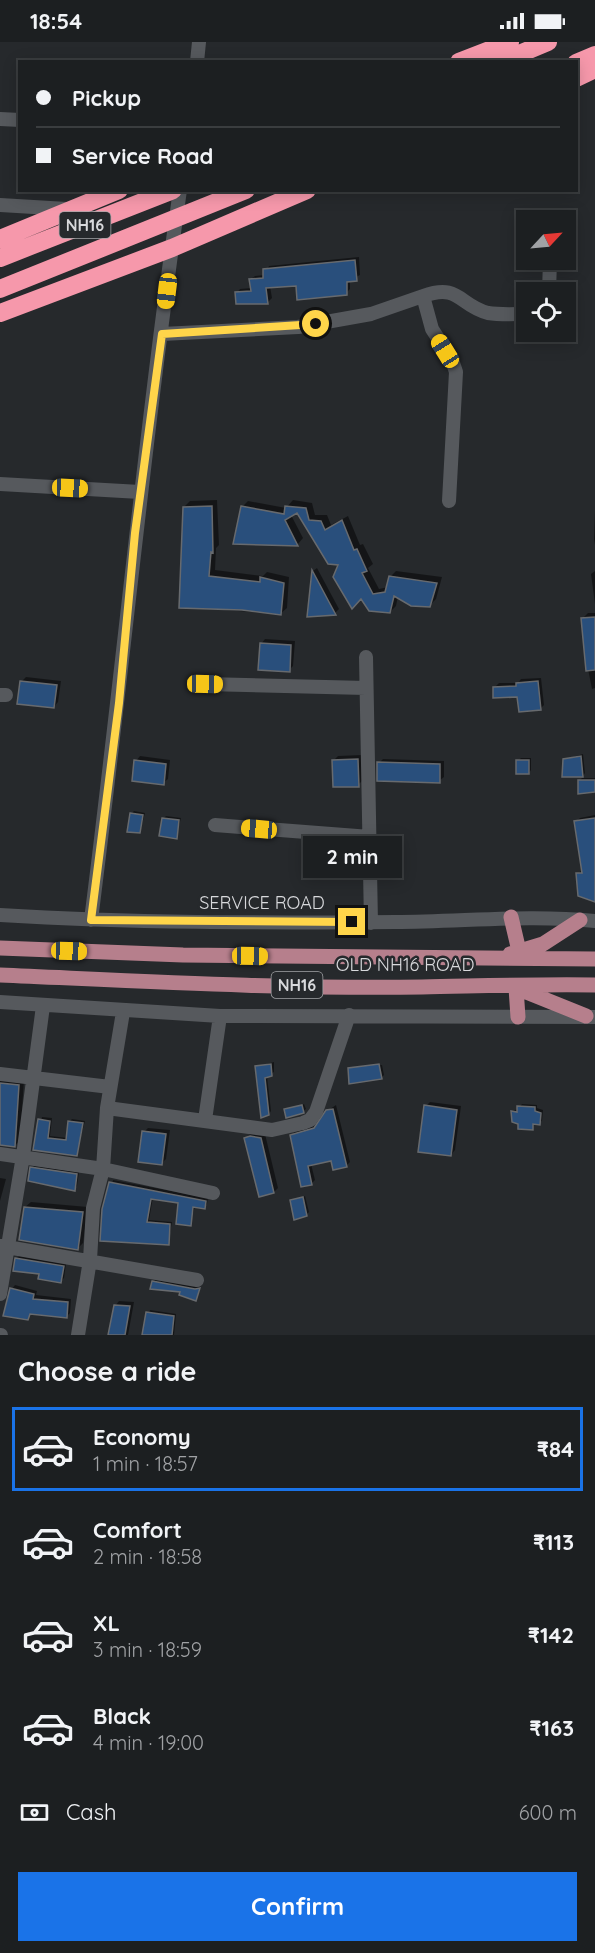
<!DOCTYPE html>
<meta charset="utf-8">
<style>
:root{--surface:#1c1f21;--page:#25272a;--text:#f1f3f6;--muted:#a0a2a5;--line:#3a3d3f;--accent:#1a73e8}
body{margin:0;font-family:Quicksand,sans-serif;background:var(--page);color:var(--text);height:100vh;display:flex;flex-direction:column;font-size:22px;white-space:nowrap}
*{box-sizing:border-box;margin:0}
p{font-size:20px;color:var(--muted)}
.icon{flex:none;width:33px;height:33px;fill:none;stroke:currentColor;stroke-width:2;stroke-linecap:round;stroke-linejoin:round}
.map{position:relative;height:1293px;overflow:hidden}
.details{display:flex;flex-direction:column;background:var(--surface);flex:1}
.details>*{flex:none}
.hud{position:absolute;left:18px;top:18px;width:560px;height:132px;border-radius:0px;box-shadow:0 3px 15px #0003,0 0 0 2px var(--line);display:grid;align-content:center;height:132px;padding:0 18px;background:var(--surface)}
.needle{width:39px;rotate:64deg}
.fabs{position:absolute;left:516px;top:168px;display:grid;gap:12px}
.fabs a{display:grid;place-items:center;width:60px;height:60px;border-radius:0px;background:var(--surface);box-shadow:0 3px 15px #0003,0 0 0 2px var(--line);font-size:30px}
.end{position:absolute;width:27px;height:27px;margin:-14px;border:8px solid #ffd54a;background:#111;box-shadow:0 0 0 3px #111}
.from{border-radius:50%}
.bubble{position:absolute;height:42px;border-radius:0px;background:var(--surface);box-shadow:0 3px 15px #0003,0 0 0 2px var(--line);font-size:20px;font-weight:700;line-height:42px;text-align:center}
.car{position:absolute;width:18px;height:36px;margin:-18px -9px;border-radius:8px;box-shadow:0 0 4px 2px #0007;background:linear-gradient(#f5c518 24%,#345 0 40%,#f5c518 0 76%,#345 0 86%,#f5c518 0)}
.hud b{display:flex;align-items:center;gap:21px;height:57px;font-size:22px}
.hud b+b{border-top:2px solid var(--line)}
.hud i{width:15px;height:15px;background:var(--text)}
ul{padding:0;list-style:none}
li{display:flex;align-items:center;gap:18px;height:84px;margin:0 12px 9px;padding:0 6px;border:3px solid transparent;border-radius:0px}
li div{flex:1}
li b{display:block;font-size:22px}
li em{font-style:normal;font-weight:700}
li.selected{border-color:var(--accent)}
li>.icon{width:54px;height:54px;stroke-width:1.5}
h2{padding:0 18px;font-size:27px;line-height:72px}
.pay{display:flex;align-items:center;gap:15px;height:66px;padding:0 18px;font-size:22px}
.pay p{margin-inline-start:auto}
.primary-button{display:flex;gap:12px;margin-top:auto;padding:12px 18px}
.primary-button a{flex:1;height:69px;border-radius:0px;background:var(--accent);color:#fff;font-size:24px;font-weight:700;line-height:69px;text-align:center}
.status{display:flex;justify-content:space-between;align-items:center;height:42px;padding:0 30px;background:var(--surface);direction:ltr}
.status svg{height:16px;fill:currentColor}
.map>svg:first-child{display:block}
.shadow{fill:#0007}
.building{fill:#294f7c;stroke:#676a6e;stroke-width:1.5}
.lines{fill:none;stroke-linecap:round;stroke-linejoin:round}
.minor{stroke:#56595d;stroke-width:14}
.major{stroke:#b67f8c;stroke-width:15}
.highway{stroke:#f698ab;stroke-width:18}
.route{stroke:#ffd54a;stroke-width:8}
.labels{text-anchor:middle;stroke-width:5;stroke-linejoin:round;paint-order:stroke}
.shield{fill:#26292c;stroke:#a3a4a7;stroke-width:1.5}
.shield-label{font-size:16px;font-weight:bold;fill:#d8d9dc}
.street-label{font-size:18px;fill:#d8d9dc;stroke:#26292c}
</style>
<div class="status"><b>18:54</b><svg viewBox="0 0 49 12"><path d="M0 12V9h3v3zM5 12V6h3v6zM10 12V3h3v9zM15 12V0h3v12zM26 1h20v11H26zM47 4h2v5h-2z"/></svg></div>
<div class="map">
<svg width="595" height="1293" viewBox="0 0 595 1293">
<rect width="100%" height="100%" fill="#26292c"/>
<path class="shadow" d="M359 215 360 233 350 238V247L346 251 298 242 270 244 272 256 268 260 237 261V251L240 247 252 246 251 237 255 234 265 233 269 224Z
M217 458 219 503 216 506 215 528 263 534 267 530 289 535 287 566 280 572 181 565 184 465 190 459Z
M293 458 312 461 315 473H327L331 483 348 474 360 503 363 502 373 522 368 526 379 547 388 545 390 535 396 529 442 535 436 557 430 563 398 554 396 564 390 570 340 522 298 469 291 473 303 496 298 502 235 501 242 465 248 459 286 466Z
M595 469V503L594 497Z
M317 526 339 567 335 571 309 573 313 529Z
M595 529V562L591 532Z
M588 571H595V646L592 647 585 612 583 576Z
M265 597 295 599 293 624 289 628 261 602Z
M26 635 61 639 58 660 54 665 21 640Z
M541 636 544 663 540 667 519 654 495 645 499 641H518L521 637Z
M583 712 585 731 583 734 564 718Z
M362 713V739L358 743 334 718 338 714Z
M140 714 170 718 168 737 163 741 136 719Z
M521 716H531V728L529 731 518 719Z
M383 717 444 719V735L439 739 379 721Z
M582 736H595V749L579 739Z
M134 769 145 771 140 790 131 772Z
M595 773V857L578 832 583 827 576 780 580 776Z
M166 774 181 776 176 795 163 777Z
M274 1020V1030L267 1034 271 1069 269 1072 256 1025Z
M382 1023 384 1033 381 1036 350 1028Z
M0 1033 24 1038 20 1098 15 1104 0 1076Z
M430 1060 461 1064 455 1108 451 1113 426 1064Z
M304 1062 306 1067 303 1069 286 1068Z
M522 1062 537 1063V1066L543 1068 542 1079 535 1080 532 1086 513 1079 512 1069 518 1067Z
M336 1063 350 1120 346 1124 332 1117 311 1122 315 1138 311 1142 291 1094 295 1090 318 1083 327 1069Z
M42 1075 52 1076 50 1094 68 1096 69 1080 72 1077 85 1079 76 1112 35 1106Z
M148 1086 170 1088 166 1117 162 1121 144 1090Z
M250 1092H265L278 1146 274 1150 246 1096Z
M34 1124 79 1130 77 1144 74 1147 32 1126Z
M0 1136 6 1137 0 1159Z
M113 1138 208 1156 207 1162 204 1165 195 1164 190 1183 180 1160 153 1155 149 1178 172 1180 168 1201 102 1197Z
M305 1154 309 1170 307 1172 292 1159Z
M31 1160 88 1165 83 1201 77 1207 25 1165Z
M19 1214 66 1222 64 1236 61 1239 41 1231 17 1216Z
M155 1238 201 1245 196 1257 182 1249 153 1240Z
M15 1243 37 1249 36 1253 71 1257 70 1271 66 1275 32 1271 28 1276 12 1247Z
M119 1259 134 1260 128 1293H109L115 1264Z
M150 1268 176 1272 174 1293H143Z"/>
<path class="building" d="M355 218 357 239 347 240V253L297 258 296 244 266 246 268 262H236L235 250 251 249 249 237 263 236V227Z
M212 464 213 511 211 510 209 534 260 540V535L284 541 281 573 242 568 179 566 183 465Z
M241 464 284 472 285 464 306 466 309 478 321 479 325 488 342 478 354 508 357 507 367 529 362 531 373 552 385 550 389 534 437 541 430 565 411 564 394 554 390 571 369 569 361 557 352 567 333 535 338 523 328 522 297 471 285 478 298 504 233 502Z
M312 528 329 560 336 573 307 575Z
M595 575V628L586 629 581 576Z
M260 601 291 603 290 630 258 628Z
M20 639 57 643 54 666 17 662Z
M538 639 541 668 519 670 517 655 493 656V645L516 644V641Z
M581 714 583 735H562L563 717Z
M358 717 359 745H333L332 718Z
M134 718 166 722 164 743 132 739Z
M516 718H529V732H516Z
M377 720 440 722V741L377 739Z
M578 738H595V750L578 752Z
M130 771 143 773 140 791 127 790Z
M162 776 179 778 177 797 159 794Z
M595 776V860L578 854 576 831H582L574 779Z
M271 1022 272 1034 265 1036 269 1073 261 1076 255 1024Z
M379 1022 382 1037 349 1042 348 1026Z
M0 1041 19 1043 15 1105 0 1103Z
M302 1063 304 1071 286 1076 284 1067Z
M424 1063 457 1068 451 1114 418 1110Z
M517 1064 535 1065V1069L541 1071 540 1083 533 1082V1088L518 1087V1082L512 1080 511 1069 517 1070Z
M333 1067 347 1125 333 1128 331 1119 308 1124 312 1143 301 1145 290 1093 314 1086 326 1068Z
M38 1077 50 1079 48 1096 66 1098 68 1079 83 1081 77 1114 33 1108Z
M142 1089 166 1092 162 1123 138 1120Z
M250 1094 261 1096 274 1151 259 1155 244 1096Z
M30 1125 77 1132 75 1149 28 1139Z
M109 1140 206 1159 205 1167 193 1165 191 1184 176 1182 178 1161 151 1157 147 1180 170 1182 169 1203 100 1199 102 1167Z
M303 1155 307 1174 294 1178 290 1158Z
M24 1165 83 1170 78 1208 19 1198Z
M15 1216 64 1224 61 1241 38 1237 39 1232 13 1229Z
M152 1239 195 1247 200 1246 196 1259 179 1253 180 1250 150 1247Z
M10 1246 34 1252 33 1257 68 1260 67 1276 30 1272 28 1278 3 1274Z
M114 1263 130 1264 125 1293H108Z
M146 1270 174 1274 172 1293H142Z"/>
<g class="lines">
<path class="minor" d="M197 20 199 0
M0 77 20 78
M0 163 67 167
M549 250 550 218
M423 254C460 241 458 263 488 271 500 273 514 272 526 272
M162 292 298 285 371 272 423 254 432 287 452 318 456 330 449 459
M0 442 140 450
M366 615 371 881
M205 642 366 646
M0 653H6
M215 783 370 795
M0 873C131 881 264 881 395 880 462 880 528 872 595 879
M91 878C122 635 145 391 180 148
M0 960 220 974 595 975
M0 1032 110 1045
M107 1066 272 1088 303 1081 310 1078 316 1070 349 973
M205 1078 220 974
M0 1112 103 1127 213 1151
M1 1204 197 1238
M0 1252 23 1114 43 964
M0 1293H1
M78 1293 90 1218 93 1166 103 1127 107 1066 123 970"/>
<path class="major" d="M511 875 519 909
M0 906 183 913 595 917
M510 912 543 902 580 878
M0 933C141 939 282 947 422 945 480 944 537 942 595 943
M514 945 586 974
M516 946 518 975"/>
<path class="highway" d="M459 20 510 0
M500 20 548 0
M576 21 595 13
M576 36 595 27
M0 197 119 148
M0 216 173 148
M0 247 246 148
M0 271 172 206 307 148"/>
</g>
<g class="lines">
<path class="route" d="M316 282 162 292 135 491 119 661 91 878 352 880"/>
</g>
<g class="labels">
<g class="shield">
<rect x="59.5" y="170" width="51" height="26" rx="4.5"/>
<rect x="271.5" y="930" width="51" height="26" rx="4.5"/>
</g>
<g class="shield-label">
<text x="85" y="189">NH16</text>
<text x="297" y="949">NH16</text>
</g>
<g class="street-label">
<text x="262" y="867">SERVICE ROAD</text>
<text x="405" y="929">OLD NH16 ROAD</text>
</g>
</g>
</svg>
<div class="fabs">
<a><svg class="needle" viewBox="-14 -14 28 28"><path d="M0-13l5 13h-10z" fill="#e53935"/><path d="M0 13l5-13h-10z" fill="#a0a2a5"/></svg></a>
<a><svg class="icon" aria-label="locate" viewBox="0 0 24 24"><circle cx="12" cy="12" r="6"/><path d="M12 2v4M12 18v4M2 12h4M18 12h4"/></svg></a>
</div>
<i class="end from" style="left:316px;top:282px"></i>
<i class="end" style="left:352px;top:880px"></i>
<div class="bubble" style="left:303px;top:794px;width:99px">2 min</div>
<i class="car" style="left:167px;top:249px;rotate:187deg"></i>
<i class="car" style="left:445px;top:309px;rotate:328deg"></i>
<i class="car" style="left:70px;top:446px;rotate:93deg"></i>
<i class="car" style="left:205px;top:642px;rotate:91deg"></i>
<i class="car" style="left:259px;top:787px;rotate:275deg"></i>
<i class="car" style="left:69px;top:909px;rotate:92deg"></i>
<i class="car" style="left:250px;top:914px;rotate:91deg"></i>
<div class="hud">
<b><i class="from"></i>Pickup</b>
<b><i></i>Service Road</b>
</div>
</div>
<section class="details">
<h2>Choose a ride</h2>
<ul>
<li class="selected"><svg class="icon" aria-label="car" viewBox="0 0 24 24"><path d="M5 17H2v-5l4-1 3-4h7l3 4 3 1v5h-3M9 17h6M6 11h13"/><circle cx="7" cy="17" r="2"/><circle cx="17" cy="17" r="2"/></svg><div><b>Economy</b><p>1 min · 18:57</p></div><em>₹84</em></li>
<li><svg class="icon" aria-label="car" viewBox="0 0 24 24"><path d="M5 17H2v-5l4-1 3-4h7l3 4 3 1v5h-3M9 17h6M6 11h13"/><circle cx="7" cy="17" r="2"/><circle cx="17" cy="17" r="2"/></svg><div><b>Comfort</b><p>2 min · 18:58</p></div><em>₹113</em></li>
<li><svg class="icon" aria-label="car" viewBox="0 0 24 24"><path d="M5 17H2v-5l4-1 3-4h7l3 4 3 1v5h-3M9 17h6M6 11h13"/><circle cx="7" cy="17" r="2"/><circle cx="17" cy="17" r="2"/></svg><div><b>XL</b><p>3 min · 18:59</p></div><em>₹142</em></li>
<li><svg class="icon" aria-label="car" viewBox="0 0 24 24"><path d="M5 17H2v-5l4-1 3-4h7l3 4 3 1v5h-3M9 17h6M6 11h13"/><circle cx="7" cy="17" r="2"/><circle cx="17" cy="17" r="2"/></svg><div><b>Black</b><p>4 min · 19:00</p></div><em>₹163</em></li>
</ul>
<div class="pay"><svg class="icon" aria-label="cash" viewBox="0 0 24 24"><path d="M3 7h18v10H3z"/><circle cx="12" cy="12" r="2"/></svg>Cash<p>600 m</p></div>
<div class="primary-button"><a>Confirm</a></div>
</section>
